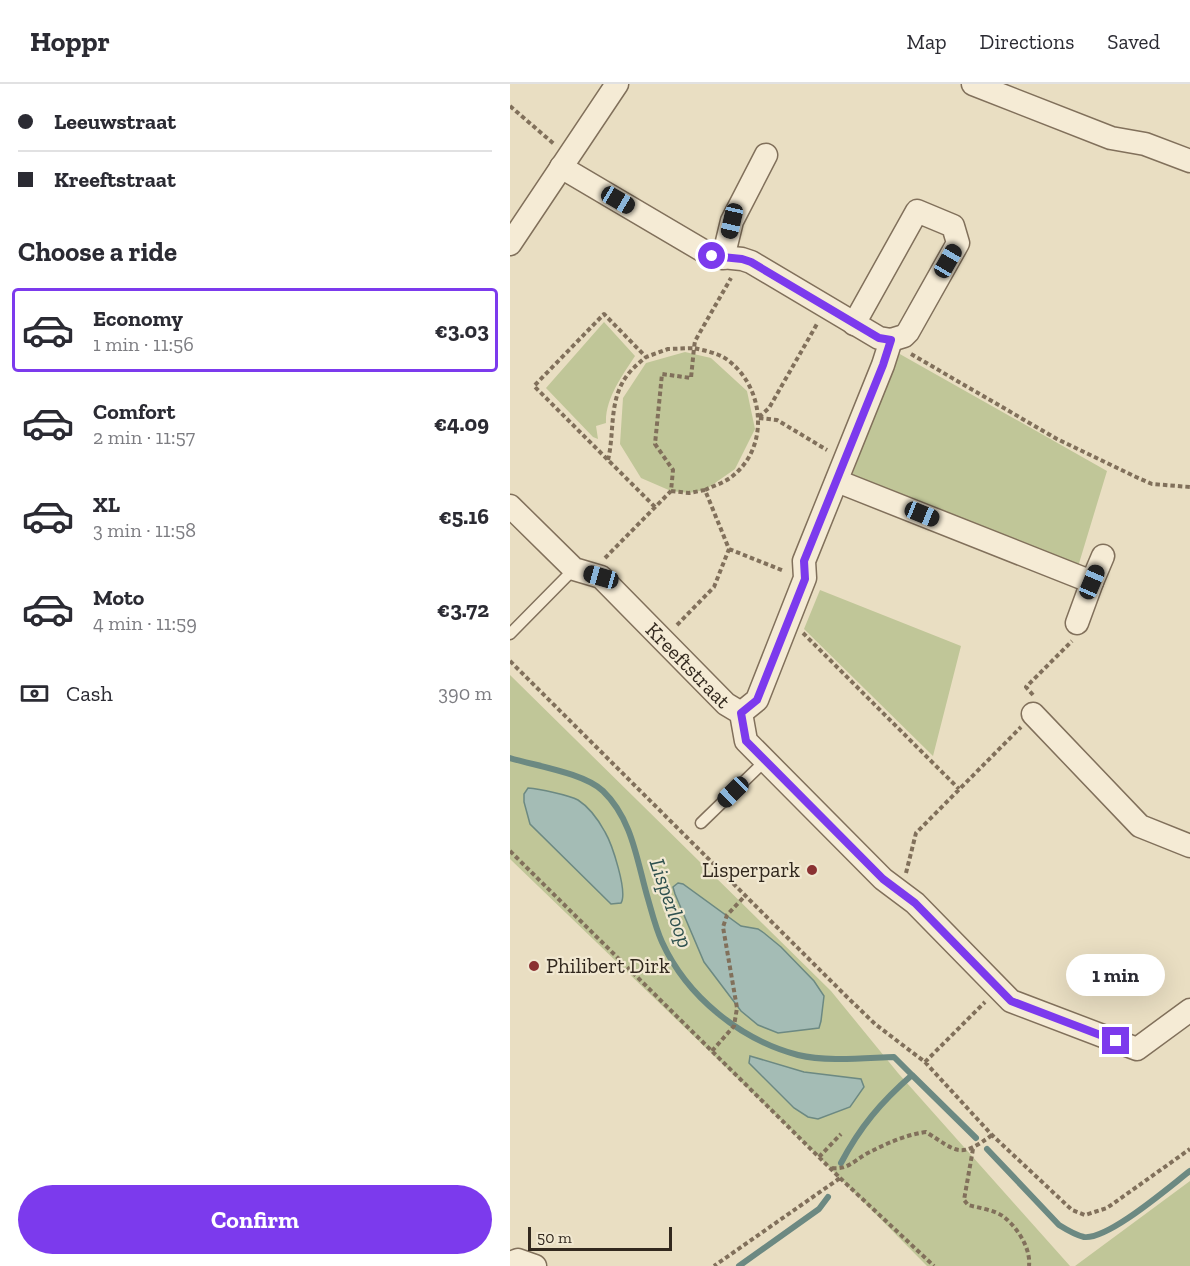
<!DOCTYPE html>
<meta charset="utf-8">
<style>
:root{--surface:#fff;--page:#f7f7f7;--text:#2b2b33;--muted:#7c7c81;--line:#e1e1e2;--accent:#7c3aed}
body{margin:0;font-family:"Zilla Slab",serif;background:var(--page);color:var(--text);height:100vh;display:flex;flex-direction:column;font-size:22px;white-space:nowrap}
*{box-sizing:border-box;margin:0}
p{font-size:20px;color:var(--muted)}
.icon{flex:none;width:33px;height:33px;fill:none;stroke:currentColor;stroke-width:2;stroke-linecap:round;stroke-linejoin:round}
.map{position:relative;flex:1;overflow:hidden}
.drawer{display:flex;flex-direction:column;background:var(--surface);width:510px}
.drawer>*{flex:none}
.top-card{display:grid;align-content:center;height:132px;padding:0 18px;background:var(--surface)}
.scale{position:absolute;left:18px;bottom:15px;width:144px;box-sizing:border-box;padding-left:6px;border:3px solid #32281e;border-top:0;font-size:16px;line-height:21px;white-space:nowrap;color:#32281e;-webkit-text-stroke:4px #f1e8d1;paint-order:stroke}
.end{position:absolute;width:27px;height:27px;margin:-14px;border:8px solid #7c3aed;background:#fff;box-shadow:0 0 0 3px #fff}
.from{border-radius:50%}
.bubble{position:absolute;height:42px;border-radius:21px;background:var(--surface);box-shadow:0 6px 24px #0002;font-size:20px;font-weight:700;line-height:42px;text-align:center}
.car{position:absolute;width:18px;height:36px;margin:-18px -9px;border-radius:8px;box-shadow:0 0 4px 2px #0007;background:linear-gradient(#222 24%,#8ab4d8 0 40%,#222 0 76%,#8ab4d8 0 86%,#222 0)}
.top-card b{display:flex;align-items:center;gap:21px;height:57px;font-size:22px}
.top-card b+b{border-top:2px solid var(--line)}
.top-card i{width:15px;height:15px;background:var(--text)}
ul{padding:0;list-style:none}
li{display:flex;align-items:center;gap:18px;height:84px;margin:0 12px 9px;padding:0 6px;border:3px solid transparent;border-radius:6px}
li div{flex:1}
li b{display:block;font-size:22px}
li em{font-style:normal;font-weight:700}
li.selected{border-color:var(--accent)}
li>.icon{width:54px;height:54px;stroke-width:1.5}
h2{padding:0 18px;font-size:27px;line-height:72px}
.pay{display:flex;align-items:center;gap:15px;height:66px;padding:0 18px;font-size:22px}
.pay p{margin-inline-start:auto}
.cta{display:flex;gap:12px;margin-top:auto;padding:12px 18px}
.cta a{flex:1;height:69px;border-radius:36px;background:var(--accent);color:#fff;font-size:24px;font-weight:700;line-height:69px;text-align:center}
header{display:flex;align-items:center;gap:36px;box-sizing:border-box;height:84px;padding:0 30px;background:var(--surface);border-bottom:2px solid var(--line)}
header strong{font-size:28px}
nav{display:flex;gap:33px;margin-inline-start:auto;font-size:21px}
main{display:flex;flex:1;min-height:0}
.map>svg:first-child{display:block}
.green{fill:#c0c698}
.water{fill:#a4bcb5;stroke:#6c8982;stroke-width:1.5}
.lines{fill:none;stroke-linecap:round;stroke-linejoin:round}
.stream{stroke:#6c8982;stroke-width:6}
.lane-casing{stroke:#81705b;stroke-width:13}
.street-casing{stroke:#81705b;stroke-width:25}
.path{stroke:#81705b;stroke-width:4;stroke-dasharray:4.5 3;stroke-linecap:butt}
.lane{stroke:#f5ebd5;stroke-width:10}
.street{stroke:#f5ebd5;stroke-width:22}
.route{stroke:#7c3aed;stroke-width:8}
.poi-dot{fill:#8a3132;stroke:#f1e8d1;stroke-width:2}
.labels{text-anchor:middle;stroke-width:4.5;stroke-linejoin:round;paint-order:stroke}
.street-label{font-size:21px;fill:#32281e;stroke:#f1e8d1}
.poi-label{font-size:21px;fill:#32281e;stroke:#f1e8d1;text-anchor:end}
.water-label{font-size:22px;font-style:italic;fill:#2f514f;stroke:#f1e8d1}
</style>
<header>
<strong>Hoppr</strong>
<nav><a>Map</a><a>Directions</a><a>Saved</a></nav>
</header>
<main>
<section class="drawer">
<div class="top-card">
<b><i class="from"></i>Leeuwstraat</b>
<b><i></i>Kreeftstraat</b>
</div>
<h2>Choose a ride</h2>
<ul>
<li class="selected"><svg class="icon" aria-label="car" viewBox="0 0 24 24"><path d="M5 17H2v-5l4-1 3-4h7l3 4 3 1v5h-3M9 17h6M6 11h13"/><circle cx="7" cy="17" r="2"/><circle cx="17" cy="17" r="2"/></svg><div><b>Economy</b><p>1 min · 11:56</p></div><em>€3.03</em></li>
<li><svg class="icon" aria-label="car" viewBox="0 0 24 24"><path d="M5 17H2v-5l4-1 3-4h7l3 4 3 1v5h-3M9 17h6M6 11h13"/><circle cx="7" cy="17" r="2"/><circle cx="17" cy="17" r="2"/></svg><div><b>Comfort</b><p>2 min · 11:57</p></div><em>€4.09</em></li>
<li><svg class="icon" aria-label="car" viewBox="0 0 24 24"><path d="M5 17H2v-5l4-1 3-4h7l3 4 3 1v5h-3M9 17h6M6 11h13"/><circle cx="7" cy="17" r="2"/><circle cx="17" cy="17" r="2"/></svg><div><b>XL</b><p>3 min · 11:58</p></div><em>€5.16</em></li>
<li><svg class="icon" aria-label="car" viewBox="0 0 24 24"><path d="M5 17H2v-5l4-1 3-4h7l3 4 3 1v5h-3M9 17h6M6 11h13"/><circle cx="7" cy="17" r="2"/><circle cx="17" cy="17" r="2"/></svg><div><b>Moto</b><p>4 min · 11:59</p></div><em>€3.72</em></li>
</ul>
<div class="pay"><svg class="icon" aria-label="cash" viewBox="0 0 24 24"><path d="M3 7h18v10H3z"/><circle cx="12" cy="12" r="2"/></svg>Cash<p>390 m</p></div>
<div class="cta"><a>Confirm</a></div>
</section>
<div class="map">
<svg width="680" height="1182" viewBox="0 0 680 1182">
<rect width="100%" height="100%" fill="#e9dec2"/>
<path class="green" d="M94 238 125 272C112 292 95 315 96 339L86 342 88 355 83 353 36 304Z
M175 268 201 274 237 307 245 345 225 385 195 406 179 409 161 407 131 394 110 360 113 314 136 279Z
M388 269 597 387 567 486 341 394Z
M310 506 451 562 423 672 294 545Z
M0 591 321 907 388 989 560 1182H417L309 1073 0 775Z
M680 1097V1182H565Z"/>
<path class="water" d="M18 704C29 705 59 711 68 716 79 723 89 737 95 748 102 760 118 808 111 819L101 820 20 740 14 718V710Z
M168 799 173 800 231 842 248 845 254 849 271 863 304 897 314 912 311 937 309 944 268 949 248 941 231 927 194 878 165 810 163 803Z
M240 972 294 988 351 995 354 1003 340 1023 308 1035 298 1033 284 1024 239 979Z"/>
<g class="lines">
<path class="stream" d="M0 674C26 682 74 689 93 707 123 736 127 778 138 815 142 829 146 845 152 858 177 913 231 956 288 971 316 978 355 974 384 973L402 991
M477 1065 549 1141C557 1146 565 1151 574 1153 598 1156 659 1103 680 1087
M331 1079C350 1043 371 1018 402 991L466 1054
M229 1182 309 1125 318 1113"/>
<g class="lane-casing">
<path id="lane" d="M0 550 64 485
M191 739 255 677"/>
</g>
<g class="street-casing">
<g id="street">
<path d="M463 0 601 54 635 60 680 77"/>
<path d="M51 83 202 172 232 175 241 178 369 254 381 256 373 281 294 477 295 494 247 616 231 629"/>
<path d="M0 160 107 0"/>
<path d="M213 174 222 137 256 71"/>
<path d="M344 240 407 127 443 142 448 159 398 248 394 252 381 256"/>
<path d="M327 397 582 498 567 539"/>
<path id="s1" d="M0 422 64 485 91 493 216 620 231 629 236 657 373 795 405 819 501 917 627 965 680 926"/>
<path d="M582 498 593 472"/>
<path d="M523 630 630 742 680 762"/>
<path d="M0 1179 8 1176 25 1182"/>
</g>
</g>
<path class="path" d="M0 22 44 60
M401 270 547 355 626 393 642 400 680 403
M249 333 259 324 307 240
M249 334 267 336 317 366
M98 376C105 347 98 314 119 289 124 283 130 278 136 273
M161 407 179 409 195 406 219 465 204 503 166 542
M145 423 24 302 94 230 136 273 158 265 184 264 185 257 221 194
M219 465 274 487
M95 474 161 407 163 386 145 360 152 290 181 294 184 264C196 267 209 269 219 277 255 305 260 365 220 394 213 399 203 402 195 406
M293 549 449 705
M0 577 335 911 365 940 415 978 475 918
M523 611 516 603 562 557
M0 767 330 1094 204 1182
M396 789 406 749 511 643
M202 967 224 942 227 924 213 843 217 831 235 812
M415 978 482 1051 562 1126 575 1131 597 1124 680 1065
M463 1065 454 1116 458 1121C469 1124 485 1126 494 1133 508 1144 521 1165 519 1182
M309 1073 331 1050
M322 1084C337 1086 344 1077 356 1070 375 1060 395 1051 416 1048 448 1068 449 1075 482 1051
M330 1094 424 1182"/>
<use href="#lane" class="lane"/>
<use href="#street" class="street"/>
</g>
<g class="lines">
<path class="route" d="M202 172 232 175 241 178 369 254 381 256 373 281 294 477 295 495 247 616 231 629 236 657 373 795 405 819 501 917 606 957"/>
</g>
<g class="poi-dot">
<circle cx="302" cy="786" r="6"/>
<circle cx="24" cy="882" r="6"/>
</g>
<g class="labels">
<g class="street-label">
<text dy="7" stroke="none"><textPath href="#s1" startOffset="242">Kreeftstraat</textPath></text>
</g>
<g class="poi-label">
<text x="290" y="793">Lisperpark</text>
<text x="36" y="889" text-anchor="start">Philibert Dirk</text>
</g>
<g class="water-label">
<text transform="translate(162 819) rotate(71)" y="8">Lisperloop</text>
</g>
</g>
</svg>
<div class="scale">50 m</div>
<i class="end from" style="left:202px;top:172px"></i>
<i class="end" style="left:606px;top:957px"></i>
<div class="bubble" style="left:556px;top:870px;width:99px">1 min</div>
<i class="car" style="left:108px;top:116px;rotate:120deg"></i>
<i class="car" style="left:222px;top:137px;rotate:193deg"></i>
<i class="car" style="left:438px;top:177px;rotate:30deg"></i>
<i class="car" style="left:412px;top:430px;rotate:112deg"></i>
<i class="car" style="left:91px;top:493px;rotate:286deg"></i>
<i class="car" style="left:582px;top:498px;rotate:23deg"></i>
<i class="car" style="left:223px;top:708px;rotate:226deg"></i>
</div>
</main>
